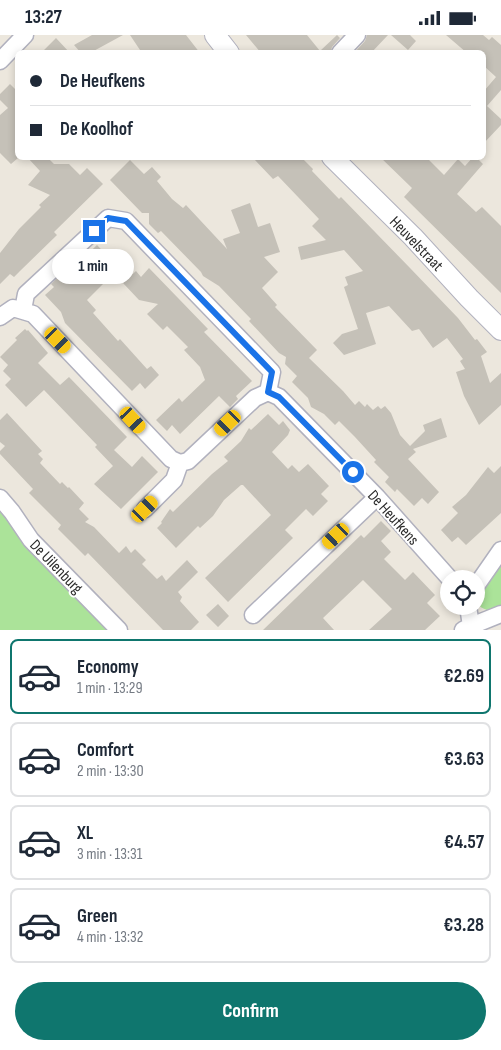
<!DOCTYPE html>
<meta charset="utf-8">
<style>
:root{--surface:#fff;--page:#f2f2f3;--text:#1f2937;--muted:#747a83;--line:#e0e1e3;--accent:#0f766e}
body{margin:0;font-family:"Sofia Sans Condensed",sans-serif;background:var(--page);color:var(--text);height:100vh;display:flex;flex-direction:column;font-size:19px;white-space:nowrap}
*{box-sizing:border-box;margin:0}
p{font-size:16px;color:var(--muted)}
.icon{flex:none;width:28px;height:28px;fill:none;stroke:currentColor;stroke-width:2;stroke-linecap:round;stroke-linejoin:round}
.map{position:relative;height:595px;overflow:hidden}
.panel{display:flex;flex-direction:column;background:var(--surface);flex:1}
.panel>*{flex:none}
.banner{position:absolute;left:15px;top:15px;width:471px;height:110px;border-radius:8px;box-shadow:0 2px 8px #0003;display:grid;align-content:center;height:110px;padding:0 15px;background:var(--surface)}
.controls{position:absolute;left:440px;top:535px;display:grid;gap:10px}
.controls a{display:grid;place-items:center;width:45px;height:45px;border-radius:50%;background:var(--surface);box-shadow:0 2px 8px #0003;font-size:25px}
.end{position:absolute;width:22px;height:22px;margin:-11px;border:6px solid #1a73e8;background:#fff;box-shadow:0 0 0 2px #fff}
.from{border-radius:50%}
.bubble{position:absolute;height:35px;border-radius:18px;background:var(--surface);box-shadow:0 2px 8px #0003;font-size:16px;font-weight:700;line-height:35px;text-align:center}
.car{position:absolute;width:15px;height:30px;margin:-15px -8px;border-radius:6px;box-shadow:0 0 4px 1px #0007;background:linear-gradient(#f5c518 24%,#345 0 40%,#f5c518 0 76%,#345 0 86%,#f5c518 0)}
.banner b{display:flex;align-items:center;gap:18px;height:48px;font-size:19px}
.banner b+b{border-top:1px solid var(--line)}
.banner i{width:12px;height:12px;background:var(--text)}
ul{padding:9px 0 0;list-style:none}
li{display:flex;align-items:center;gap:15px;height:75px;margin:0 10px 8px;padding:0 5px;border:2px solid var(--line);border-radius:8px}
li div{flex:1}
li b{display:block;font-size:19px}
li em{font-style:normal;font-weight:700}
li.selected{border-color:var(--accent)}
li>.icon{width:45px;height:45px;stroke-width:1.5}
.action{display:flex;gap:10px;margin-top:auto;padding:10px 15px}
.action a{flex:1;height:58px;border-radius:30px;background:var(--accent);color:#fff;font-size:20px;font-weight:700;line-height:58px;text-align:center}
.status{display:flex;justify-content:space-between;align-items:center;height:35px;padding:0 25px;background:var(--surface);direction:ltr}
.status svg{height:14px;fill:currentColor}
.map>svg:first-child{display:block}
.green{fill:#abe399}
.building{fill:#c5c1b8}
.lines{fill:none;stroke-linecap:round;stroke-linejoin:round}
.minor-casing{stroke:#b1b1be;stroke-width:19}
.tertiary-casing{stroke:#b1b1be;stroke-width:22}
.minor{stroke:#fff;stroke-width:16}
.tertiary{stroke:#fff;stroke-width:20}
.route{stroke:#1a73e8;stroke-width:6}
.labels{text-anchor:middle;stroke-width:4;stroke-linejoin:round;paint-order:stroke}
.street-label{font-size:16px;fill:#2b2b2b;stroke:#fff}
</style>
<div class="status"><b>13:27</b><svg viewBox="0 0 49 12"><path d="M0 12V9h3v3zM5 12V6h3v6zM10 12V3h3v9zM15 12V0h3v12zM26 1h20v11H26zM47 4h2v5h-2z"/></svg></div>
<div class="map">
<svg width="501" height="595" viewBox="0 0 501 595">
<rect width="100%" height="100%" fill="#ece7dd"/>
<path class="green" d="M0 475 24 509 107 595H0Z
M501 528V570L487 575C478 572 476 568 476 559L483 554Z"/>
<path class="building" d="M92 0H123L90 18H81L74 10Z
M130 0H186L200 18H142Z
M246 0H307L320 16 337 0 340 3 332 12 330 18H261Z
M367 0H388L371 18H354L365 6Z
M391 0H410L416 6 408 15Z
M446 0H483L489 5 492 2 501 10V55L487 71 501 84V90L484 108V56L496 42 484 31V18H467Z
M56 3 70 18H41Z
M10 49 18 57V123L11 129 0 118V80L8 73 0 65V59Z
M27 122H47L54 129H69L80 140 87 133 103 149 54 197 57 200 20 236 14 242 10 239 0 249V218L19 194 41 172 39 170 50 160 28 150 40 136Z
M252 122H301L313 134 312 136 339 164 341 162 410 233 458 283 475 305 477 304 487 317 481 321 490 348 501 338V370L479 390 464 361 456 337 465 334 460 326 463 324 447 303 433 313 419 294 412 296 389 271 366 278 376 309 344 320 333 308 342 299 358 294 344 252 348 250 345 242 363 236 344 215 301 225 298 212 326 205 312 191 319 184 278 141 273 144Z
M380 122H426L444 140 458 124 465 131 473 122H476L483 129 457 159 476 177 482 172 501 191V258L404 162 412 153Z
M130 125 144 139 152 132 161 142 157 146 172 164 183 173 186 170 227 214 223 204 240 198 231 175 250 168 258 192 270 188 280 217 264 222 278 237 262 253 277 270 275 272 317 315 309 323 343 356 355 370 359 366 365 372 367 369 373 375 378 371 381 374 385 371 391 378 400 400 410 411 425 396 423 390 441 383 447 402 413 414 416 417 408 424 439 457 428 469 422 463 414 471 397 454 395 457 385 447 389 442 374 427 376 425 355 402 339 386 335 390 324 379 311 372 308 363 292 347 297 341 285 329 286 322 279 318 249 286 251 284 219 251 203 241 201 237 161 196 158 198 149 189V178H142L110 145Z
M97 210 119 233 87 265 96 275 93 278 118 306 120 304 147 334 151 331 159 340 145 354 140 348 132 356 65 288 61 277 45 260 54 252 51 249 68 233 70 236Z
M149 233 208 294 204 297 252 346 236 361 238 364 230 372 219 361 180 399 172 390 167 396 156 385 179 363 182 367 205 345 200 332 184 315 188 312 167 291 163 295 147 279 158 269 139 265 123 248 136 236 141 242Z
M25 294 27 296 28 295 48 318 38 328 60 350 69 342 127 402 114 415 132 432 142 421 158 437 121 474 94 449 113 431 95 412 97 410 44 355 26 372 5 350 11 344 3 336 8 330 0 322 17 305 15 303Z
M7 378 42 416 38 419 43 424 40 428 60 449 62 447 68 453 69 452 84 468 79 474 89 484 85 487 94 492 119 518 126 511 131 518 135 514 146 525 142 529 157 544 162 540 166 546 187 525 198 537 178 557 182 562 180 566 199 587 191 595H163L88 518 85 521 58 494 61 490 29 458 33 454 0 419V416L5 411 0 407V385Z
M268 379 279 390 283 386 290 395 288 400 272 417 288 434 292 430 299 437 308 429 329 451 321 459 328 466 313 481 306 474 285 495 293 503 228 567 205 543 271 480 243 450H241L224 465 213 481 200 493 198 491 176 513 157 493 162 488 161 487 170 474 173 477 212 439 228 426 224 422 241 406 249 393 251 395Z
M501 431V478L466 510 458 502 452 507 441 495 458 478 452 472 466 460 488 432 494 438Z
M381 486 391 496 381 506 391 517 384 524 405 545 413 537 435 560 427 568 440 581 425 595H369L392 574 363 545 323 583 334 595H263L361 500 364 503Z
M218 569 229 581 218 592 206 580Z"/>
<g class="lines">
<g class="minor-casing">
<path id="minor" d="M340 18 357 0
M0 26 25 0
M23 275 26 259 108 183 126 186 272 337 268 357
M0 282 13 273 33 279 171 424 180 428 188 426 255 363 268 357 279 362 377 462 450 544
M0 463 12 477 31 505 119 595
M145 474 174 445 180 428
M476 551 501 515
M253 580 377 462
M471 591 501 579
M463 595 471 591 468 571"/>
</g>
<g class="tertiary-casing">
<path id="tertiary" d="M215 0 229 18
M332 122 413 202 469 263 501 295"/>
</g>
<use href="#minor" class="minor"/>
<use href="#tertiary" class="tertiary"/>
</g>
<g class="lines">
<path class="route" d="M94 196 108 183 126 186 272 337 268 357 279 362 353 437"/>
</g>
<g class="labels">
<g class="street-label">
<text transform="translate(417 208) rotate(46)" y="6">Heuvelstraat</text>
<text transform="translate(394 482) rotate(48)" y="6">De Heufkens</text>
<text transform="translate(57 531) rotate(46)" y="6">De Uilenburg</text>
</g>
</g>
</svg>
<div class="controls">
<a><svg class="icon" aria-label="locate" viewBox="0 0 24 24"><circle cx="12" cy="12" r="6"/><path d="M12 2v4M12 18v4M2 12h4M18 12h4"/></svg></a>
</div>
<i class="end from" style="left:353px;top:437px"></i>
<i class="end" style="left:94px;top:196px"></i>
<div class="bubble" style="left:52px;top:214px;width:82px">1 min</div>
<i class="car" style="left:58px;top:305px;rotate:136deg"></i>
<i class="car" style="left:133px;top:385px;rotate:137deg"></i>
<i class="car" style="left:228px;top:388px;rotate:226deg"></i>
<i class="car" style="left:145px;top:474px;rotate:45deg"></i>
<i class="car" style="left:336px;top:501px;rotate:227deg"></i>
<div class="banner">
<b><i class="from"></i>De Heufkens</b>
<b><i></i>De Koolhof</b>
</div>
</div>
<section class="panel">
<ul>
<li class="selected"><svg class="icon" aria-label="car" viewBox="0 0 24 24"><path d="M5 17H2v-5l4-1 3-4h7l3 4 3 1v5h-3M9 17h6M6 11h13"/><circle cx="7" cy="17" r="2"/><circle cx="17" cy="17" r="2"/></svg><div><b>Economy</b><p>1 min · 13:29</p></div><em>€2.69</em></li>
<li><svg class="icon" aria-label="car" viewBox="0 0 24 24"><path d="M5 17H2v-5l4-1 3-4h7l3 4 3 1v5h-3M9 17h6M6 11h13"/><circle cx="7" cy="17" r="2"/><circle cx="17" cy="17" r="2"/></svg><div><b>Comfort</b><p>2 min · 13:30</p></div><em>€3.63</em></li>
<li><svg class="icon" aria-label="car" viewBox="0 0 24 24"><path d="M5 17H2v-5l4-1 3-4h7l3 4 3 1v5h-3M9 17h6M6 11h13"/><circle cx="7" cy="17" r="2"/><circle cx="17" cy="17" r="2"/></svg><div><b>XL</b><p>3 min · 13:31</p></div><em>€4.57</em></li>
<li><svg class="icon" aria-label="car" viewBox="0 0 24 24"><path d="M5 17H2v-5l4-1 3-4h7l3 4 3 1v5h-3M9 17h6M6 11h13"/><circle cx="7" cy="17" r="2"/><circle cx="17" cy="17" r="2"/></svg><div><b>Green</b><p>4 min · 13:32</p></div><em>€3.28</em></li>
</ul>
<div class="action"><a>Confirm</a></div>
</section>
